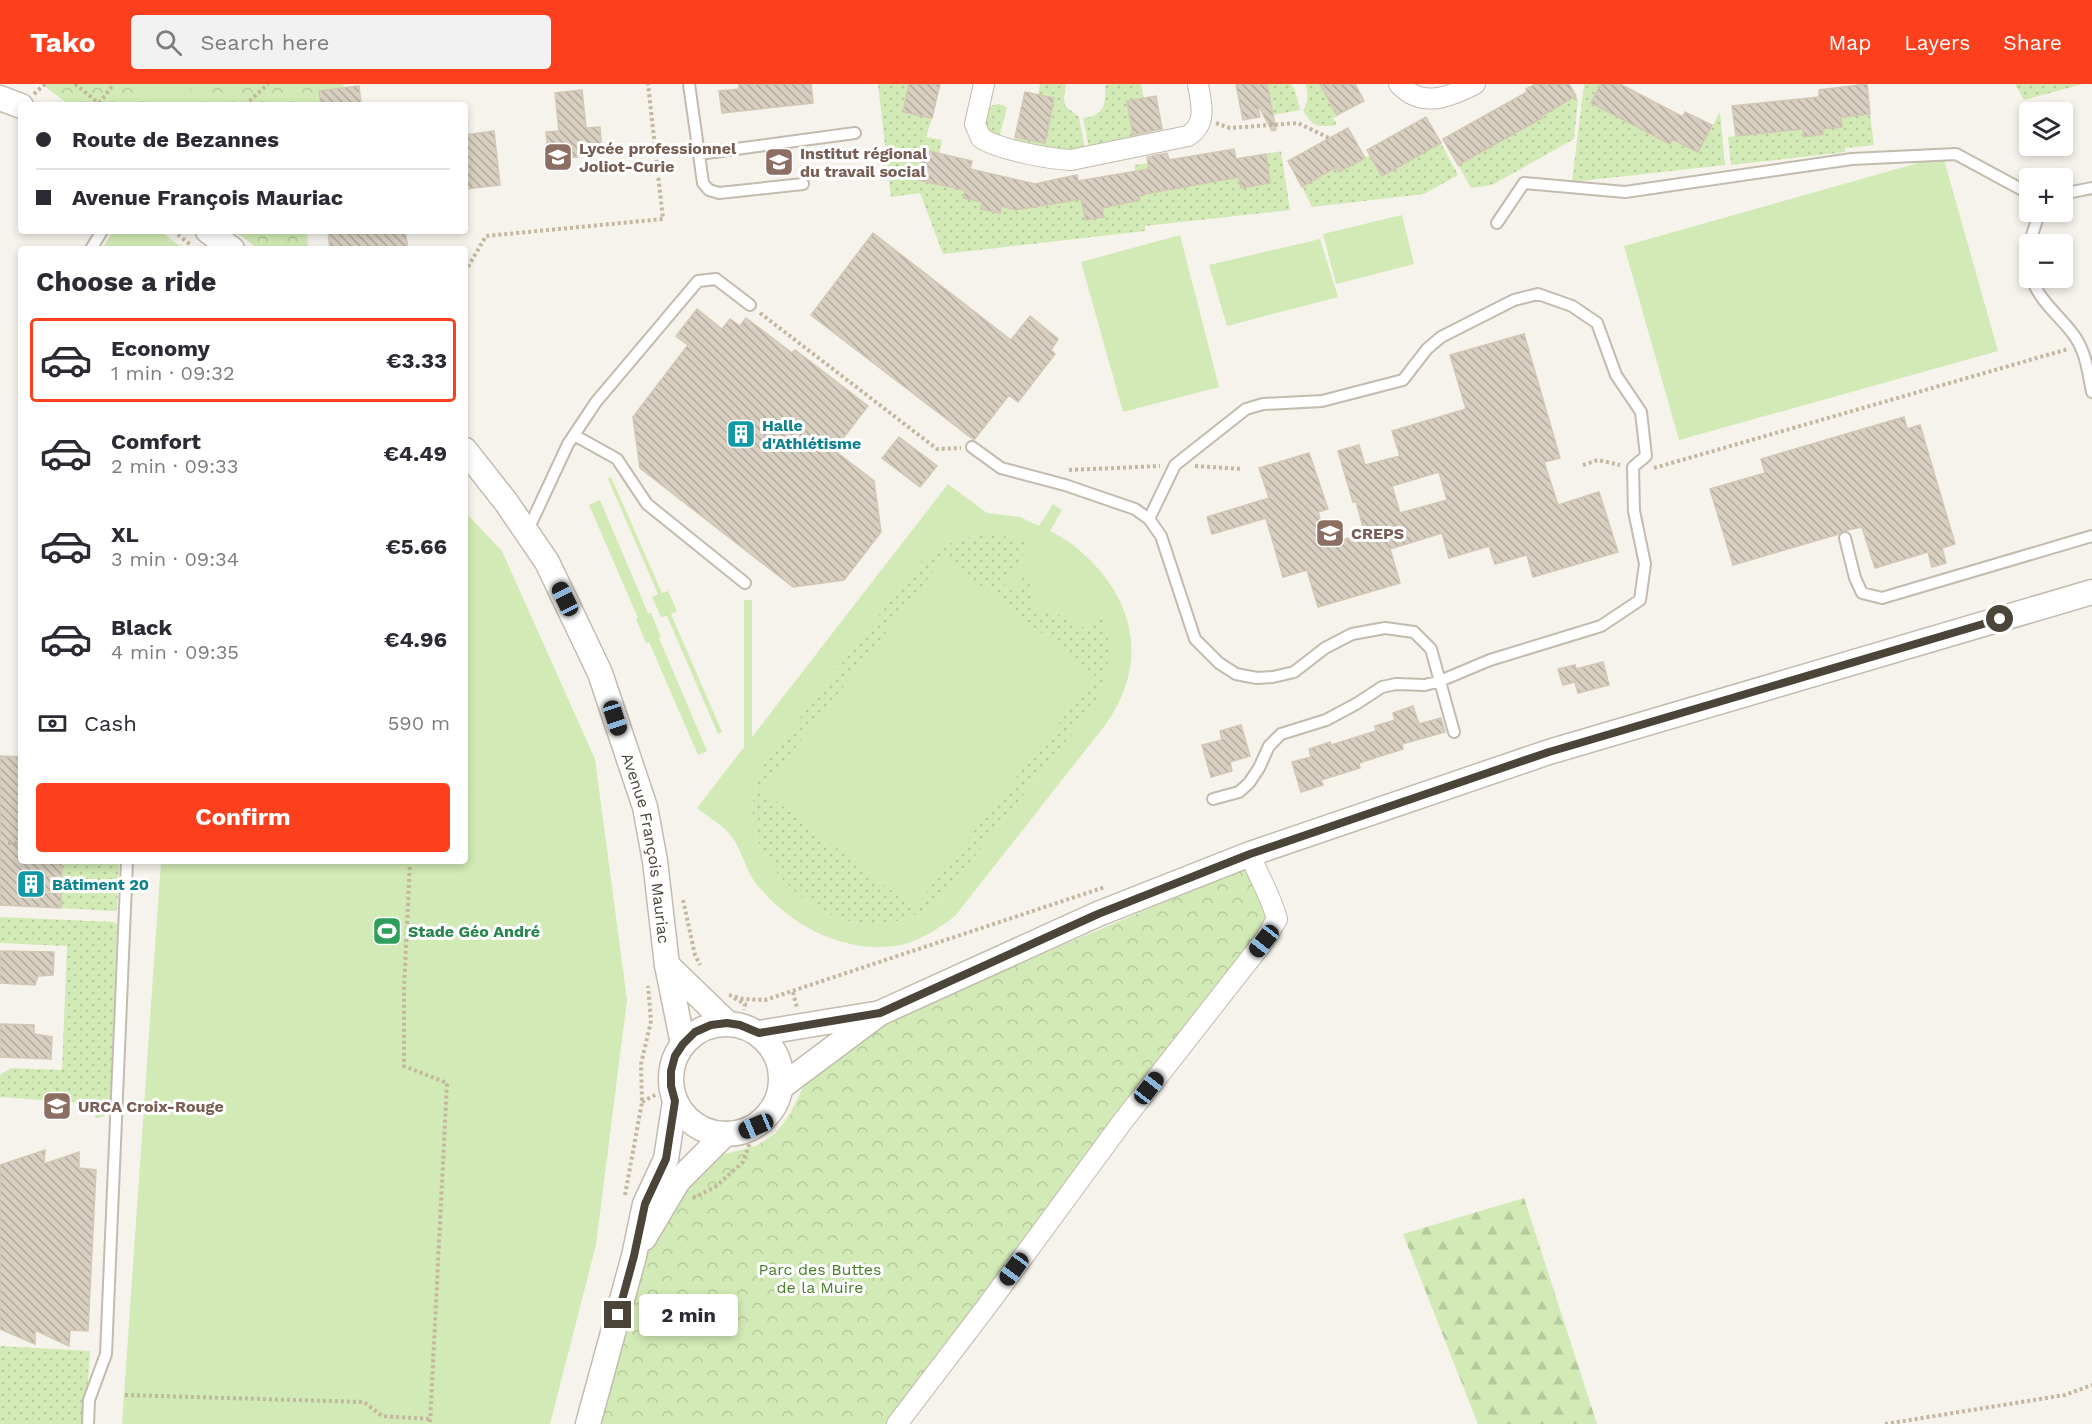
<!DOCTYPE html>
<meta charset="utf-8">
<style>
:root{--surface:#fff;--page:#f2f2f3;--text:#2b2b33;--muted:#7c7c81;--line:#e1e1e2;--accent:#fc3f1d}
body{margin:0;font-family:"Work Sans",sans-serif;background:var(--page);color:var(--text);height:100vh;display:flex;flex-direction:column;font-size:22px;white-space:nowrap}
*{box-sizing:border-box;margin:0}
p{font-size:20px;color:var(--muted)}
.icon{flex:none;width:33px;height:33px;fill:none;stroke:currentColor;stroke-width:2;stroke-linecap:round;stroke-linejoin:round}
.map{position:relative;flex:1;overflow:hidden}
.sheet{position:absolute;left:18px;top:162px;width:450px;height:618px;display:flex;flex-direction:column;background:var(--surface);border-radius:6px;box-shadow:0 3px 9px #0003}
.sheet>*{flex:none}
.hud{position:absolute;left:18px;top:18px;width:450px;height:132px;border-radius:6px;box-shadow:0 3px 9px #0003;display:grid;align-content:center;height:132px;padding:0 18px;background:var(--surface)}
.controls{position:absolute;left:2019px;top:18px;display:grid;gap:12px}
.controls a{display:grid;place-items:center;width:54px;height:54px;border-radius:6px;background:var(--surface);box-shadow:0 3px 9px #0003;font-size:30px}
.end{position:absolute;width:27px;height:27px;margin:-14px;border:8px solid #4b4439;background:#fff;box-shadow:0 0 0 3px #fff}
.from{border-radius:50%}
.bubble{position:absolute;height:42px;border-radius:6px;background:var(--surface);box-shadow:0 3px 9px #0003;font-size:20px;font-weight:700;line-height:42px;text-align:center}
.car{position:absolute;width:18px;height:36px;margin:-18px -9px;border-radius:8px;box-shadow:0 0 4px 2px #0007;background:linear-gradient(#222 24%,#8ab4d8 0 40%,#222 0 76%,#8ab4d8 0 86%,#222 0)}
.hud b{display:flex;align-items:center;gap:21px;height:57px;font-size:22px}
.hud b+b{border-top:2px solid var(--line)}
.hud i{width:15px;height:15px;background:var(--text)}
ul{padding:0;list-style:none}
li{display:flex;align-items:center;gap:18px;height:84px;margin:0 12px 9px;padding:0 6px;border:3px solid transparent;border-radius:6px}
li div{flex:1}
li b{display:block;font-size:22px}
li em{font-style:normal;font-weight:700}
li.active{border-color:var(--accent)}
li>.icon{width:54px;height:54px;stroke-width:1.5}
h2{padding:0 18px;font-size:27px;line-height:72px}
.pay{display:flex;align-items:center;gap:15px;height:66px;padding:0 18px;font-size:22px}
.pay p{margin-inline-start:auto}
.cta{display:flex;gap:12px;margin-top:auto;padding:12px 18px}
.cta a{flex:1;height:69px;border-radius:6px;background:var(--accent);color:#fff;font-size:24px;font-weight:700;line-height:69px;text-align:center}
header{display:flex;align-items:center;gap:36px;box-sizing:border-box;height:84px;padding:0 30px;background:var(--accent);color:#fff}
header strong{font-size:28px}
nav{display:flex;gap:33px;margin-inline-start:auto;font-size:21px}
.search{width:420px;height:54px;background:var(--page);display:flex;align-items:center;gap:15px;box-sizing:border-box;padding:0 21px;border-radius:6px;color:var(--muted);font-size:22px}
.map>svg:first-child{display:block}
.grass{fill:url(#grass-dots)}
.forest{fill:url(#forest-firs)}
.park{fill:url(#park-crowns)}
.pitch{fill:#d2eab5;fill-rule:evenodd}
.building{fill:url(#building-back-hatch);stroke:#d3c7b4;stroke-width:1.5;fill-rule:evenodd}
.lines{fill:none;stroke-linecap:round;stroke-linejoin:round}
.service-casing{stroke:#c2bbae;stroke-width:14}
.minor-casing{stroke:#c2bbae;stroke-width:22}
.tertiary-casing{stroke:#c2bbae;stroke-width:27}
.path{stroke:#c4b79f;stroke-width:4;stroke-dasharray:3 3;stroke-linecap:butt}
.service{stroke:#fff;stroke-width:10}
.minor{stroke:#fff;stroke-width:20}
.tertiary{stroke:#fff;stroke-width:24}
.route{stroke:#4b4439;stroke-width:8}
.labels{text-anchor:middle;stroke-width:6;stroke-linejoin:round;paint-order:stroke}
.education-label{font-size:16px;font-weight:bold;fill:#785e54;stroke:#fff;text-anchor:start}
.culture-label{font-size:16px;font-weight:bold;fill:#0d838f;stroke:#fff;text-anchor:start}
.street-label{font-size:16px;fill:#4b4439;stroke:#fff}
.leisure-label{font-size:16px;font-weight:bold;fill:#27864d;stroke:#fff;text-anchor:start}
.park-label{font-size:16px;fill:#4a7f2a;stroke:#fff}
</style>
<header>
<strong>Tako</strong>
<div class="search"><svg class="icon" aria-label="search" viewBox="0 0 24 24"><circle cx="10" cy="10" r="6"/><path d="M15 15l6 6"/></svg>Search here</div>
<nav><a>Map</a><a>Layers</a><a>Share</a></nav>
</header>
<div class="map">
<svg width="2092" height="1340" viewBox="0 0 2092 1340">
<defs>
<pattern id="grass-dots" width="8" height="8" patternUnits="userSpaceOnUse" patternTransform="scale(1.5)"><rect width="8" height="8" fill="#d2eab5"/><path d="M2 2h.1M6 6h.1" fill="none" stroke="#b6ca9c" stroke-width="1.8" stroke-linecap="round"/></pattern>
<pattern id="forest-firs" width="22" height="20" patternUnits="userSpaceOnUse" patternTransform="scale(1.5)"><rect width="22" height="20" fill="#d2eab5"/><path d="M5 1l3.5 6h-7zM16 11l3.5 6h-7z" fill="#b6ca9c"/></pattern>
<pattern id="park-crowns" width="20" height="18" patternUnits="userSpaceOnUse" patternTransform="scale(1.5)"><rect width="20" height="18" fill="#d2eab5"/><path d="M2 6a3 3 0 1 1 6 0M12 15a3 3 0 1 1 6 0" fill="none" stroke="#b6ca9c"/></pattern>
<pattern id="building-back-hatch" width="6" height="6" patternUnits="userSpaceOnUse" patternTransform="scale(1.5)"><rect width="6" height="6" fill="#d8cfc1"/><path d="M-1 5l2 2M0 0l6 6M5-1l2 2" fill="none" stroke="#b1aa9e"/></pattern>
</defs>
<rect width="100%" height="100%" fill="#f6f3ec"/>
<path class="grass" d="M878 0H909L903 28 932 34 926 53 942 56 939 70 924 67 917 95 965 105 964 114 982 118 981 125 1001 122 1021 127 1027 98 1034 100 1038 122 1052 120 1051 113 1072 109 1074 116 1081 115 1087 136 1104 133 1102 123 1140 116 1134 81 1148 79 1154 108 1239 93 1241 104 1270 99 1266 70 1281 67 1290 126 1145 142V147L943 170 920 109 891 113Z
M1040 0H1066L1064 13 1065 22 1079 33 1085 64 1060 67 1014 57 1015 53 1045 59 1052 23 1038 11Z
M1110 0H1141L1144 14 1127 17 1134 55 1089 64 1083 34C1105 32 1106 19 1105 1Z
M1267 0H1291L1295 6 1300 26 1273 31Z
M1305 0H1320L1338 32 1333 34 1337 41C1317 43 1313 44 1303 26 1308 20 1309 7 1305 0Z
M1584 0H1601L1592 20 1669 59 1672 55 1698 68 1720 28 1725 81 1572 98Z
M2015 0H2083L2024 16Z
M1576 12 1578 16 1574 55 1492 101 1471 104 1458 81 1542 34 1541 32Z
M999 20 1007 23 999 54 985 47 984 28 990 22Z
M1870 30 1874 61 1845 64V68L1731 81 1728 53 1803 45 1804 53 1823 50V45L1842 43 1841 33Z
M1441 59 1458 91 1424 110 1312 123 1302 103 1336 83 1339 88 1370 71Z
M991 450 1016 454 1030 460 1025 490 1037 515 1047 525 1086 544 1102 529C1115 562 1110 598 1090 627L942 814C890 857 828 844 783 796 768 780 755 759 753 736 750 717 756 700 762 683L920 478C942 460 963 452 991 450Z
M21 777H119L117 825 115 827 61 824V778L0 779Z
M0 833 113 838 117 840 110 1024C108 1031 102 1034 95 1034L97 1020 0 1013V991L11 984 62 986 67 862 0 859Z
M0 1262 90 1267 85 1340H0Z"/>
<path class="forest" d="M1524 1114 1597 1340H1478L1403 1150Z"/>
<path class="park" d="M42 0H343L344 4 320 7 321 21H69Z
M235 147H307L308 165H258Z
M1243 785 1251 791 1273 830 892 1340H597L640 1189 650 1162 664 1133 709 1074 756 1062 776 1049 790 1030 809 991 849 961 935 915Z"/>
<path class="pitch" d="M135 0H185L202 18 200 21H154Z
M1943 72 1998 267 1679 356 1624 162Z
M1402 131 1414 180 1336 200 1323 150Z
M113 147H160L184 165H102Z
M1180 151 1219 303 1123 328 1081 178Z
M1320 155 1338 213 1227 242 1209 181Z
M611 393 662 509 668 507 677 527 671 530 722 648 718 650 667 532 661 533 652 513 658 510 608 395Z
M948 400 987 429 1020 433 1039 442 1053 420 1062 426 1050 447C1059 452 1069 457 1077 464 1135 513 1150 577 1106 640L955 832C938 845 917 859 894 862 841 869 787 840 755 798 745 784 741 764 732 753 724 742 708 733 697 724L744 663V516H752V653ZM991 450 1016 454 1029 460 1004 502 1014 508 1025 491 1037 515 1029 523 1040 532 1047 525 1086 544 1102 530C1115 562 1109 598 1090 627L942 814C890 857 828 844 783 796 768 780 755 759 753 736 750 717 756 700 762 683L920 478C942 460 963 452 991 450Z
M600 416 648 529H651L661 553 659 554 707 667 698 671 649 558 646 559 636 535 638 534 589 421Z
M465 428 502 467 595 675 627 916 596 1161 550 1340H122L161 777H465Z
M945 473 1096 592 914 824 762 706Z"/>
<path class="building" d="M739 0H811L813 19 722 29 719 7 739 5Z
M909 0H940L932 34 903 28Z
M1236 0H1267L1276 46 1272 47 1257 19 1260 33 1243 36Z
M1320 0H1355L1364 17 1337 31Z
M1536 0H1569L1576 12 1541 32 1542 34 1458 81 1443 55 1527 8 1526 5Z
M1601 0H1620L1683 33 1685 28 1712 41 1698 68 1672 55 1670 60 1591 19Z
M1867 0 1870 30 1841 33 1842 43 1823 45V50L1804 53 1803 45 1736 52 1732 22 1819 13V6Z
M359 2 361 20 321 21 319 7Z
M582 6 586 44 600 43 602 70 549 76 546 48 559 47 555 9Z
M1025 8 1054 14 1045 59 1015 53Z
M1156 12 1162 45 1133 51 1127 17Z
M1426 33 1441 59 1382 92 1367 66Z
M1348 44 1365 74 1339 88 1336 83 1302 103 1288 77Z
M494 47 500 101 465 105V51Z
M1234 65 1236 75 1266 70 1270 99 1241 104 1239 93 1139 111 1140 116 1102 124 1104 133 1086 136 1081 115 1016 126 1001 122 1000 129 981 125 982 118 963 114 965 106 917 96 924 66 972 77 970 85 1035 100 1077 91 1078 97 1149 85 1147 73 1167 69 1169 76Z
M328 147H405L408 165H330Z
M873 149 1011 256 1030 232 1058 255 1051 266 1055 270 1018 318 1009 311 974 356 811 231Z
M697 225 722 245 730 235 740 242 746 234 792 269 795 266 868 322 834 366 874 397 881 448 844 496 793 503 640 384 633 333 688 261 676 252Z
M1524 250 1560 374 1544 378 1558 421 1599 408 1618 468 1533 493 1527 471 1495 480 1489 462 1449 474 1442 449 1390 465 1400 499 1318 523 1307 486 1283 493 1266 434 1212 450 1207 433 1269 414 1259 384 1309 369 1328 425 1318 428 1327 458 1338 455 1339 457 1363 450 1364 447 1356 417 1353 418 1338 367 1359 361 1365 381 1400 372 1392 347 1466 325 1450 271ZM1439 388 1447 416 1400 429 1392 402Z
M1904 333 1907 345 1920 341 1955 460 1942 464 1946 479 1932 483 1928 468 1875 484 1862 443 1843 447 1839 450 1733 481 1710 405 1765 389 1761 375Z
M899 353 937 382 920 403 882 374Z
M1603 578 1609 601 1578 609 1575 598 1563 601 1558 585 1575 581 1576 585Z
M1413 622 1419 640 1441 634 1445 648 1402 660 1403 665 1359 679 1360 684 1321 696 1323 701 1301 708 1292 678 1311 673 1309 665 1330 658 1331 661 1376 647 1375 642 1395 636 1393 629Z
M1241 641 1250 672 1230 678 1232 687 1211 693 1202 661 1222 656 1220 647Z
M0 672 21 673V778H62L61 824 0 821Z
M0 867 54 868 53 891 38 892 35 901 0 899Z
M0 940 34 941V950L52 953 51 975 0 973Z
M45 1066 44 1080 79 1068V1084L96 1086 88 1247 70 1246 69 1262 35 1246V1260L0 1245V1081Z"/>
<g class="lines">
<g class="service-casing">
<path id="service" d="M689 0 703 99 709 106 719 109 803 100
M699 70 855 49
M2062 113 2067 109 2092 104
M1497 139 1524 99 1625 108 1852 75 1956 70 2030 110
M91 165 102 147
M2030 182 2026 169 2038 133 2044 128
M2032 194C2038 216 2060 232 2073 250 2086 267 2088 288 2092 308
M574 351 617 375 647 420 745 499
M972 363 1001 384 1065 401 1135 425 1149 435 1161 452 1195 555 1219 579 1236 590 1257 594 1273 593 1294 588 1325 564 1352 550 1385 544 1414 548 1431 565 1454 648
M1149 435 1175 381 1246 325 1263 320 1322 317 1403 296 1427 265 1441 253 1514 216 1538 210 1572 222 1597 239 1616 291 1641 328 1646 372 1633 383 1634 427 1645 480 1640 516 1601 542 1490 576 1440 597 1425 601 1396 600 1382 603 1356 620 1326 636 1281 650 1269 662 1259 684 1249 699 1239 708 1213 715
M527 448 568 360 596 318 698 197 716 195 750 221
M1845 454 1855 494 1862 509 1882 514 2092 452
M88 1340 89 1316 106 1270 127 777"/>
</g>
<g class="minor-casing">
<path id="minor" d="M984 0 975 40 981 54C1000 66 1049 75 1071 76L1188 52C1208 39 1201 20 1198 0
M1399 0C1422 25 1450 13 1475 0
M897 1340 987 1222 1123 1037 1264 857 1277 835C1271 812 1258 792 1250 770"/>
</g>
<g class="tertiary-casing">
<g id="tertiary">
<path d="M0 14 21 22"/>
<path d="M208 147 232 165"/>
<path id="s1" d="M465 366 506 418 547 478 600 589 645 723 655 777 667 881 683 960"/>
<path d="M667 881 727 939"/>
<circle cx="726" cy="995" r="55"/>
<path d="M759 949 875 930"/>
<path d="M781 1003 880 929 1098 830 1250 770 1549 668 2092 508"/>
<path d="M644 1154 678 1097 725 1050"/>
<path d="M588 1340 634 1172 645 1120 666 1075 675 1017"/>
</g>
</g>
<path class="path" d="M75 0 101 21
M34 10 45 0
M99 19 114 0
M245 21 268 0
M1216 39 1230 44 1298 39 1331 55
M173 147 191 161
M465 188 486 152 663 135 648 0
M760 229 937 365 961 364
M1583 381 1598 376 1620 381
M1195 382 1242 385
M1654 384 2068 265
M1069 386 1160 382
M8 759 21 760
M69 777 72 779 73 777
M410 777 404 905V982L447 999 430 1340
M683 816 695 871 700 881
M793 908 797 924
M729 911 743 915 765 916 1105 803
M734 914 745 920 744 926
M642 1018 657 1010
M625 1111 642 1018 641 980 651 937 648 902
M693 1114 715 1103 743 1078 756 1042
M125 1311 364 1318 382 1332 430 1335
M1885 1340 2065 1311 2092 1301"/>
<use href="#service" class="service"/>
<use href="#minor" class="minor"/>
<use href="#tertiary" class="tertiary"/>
</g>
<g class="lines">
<path class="route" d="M618 1231 634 1172 645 1120 666 1075 675 1017 671 1002V987L675 972 683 960 695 948 711 941 727 939 740 941 759 949 880 929 1098 830 1250 770 1549 668 2000 535"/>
</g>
<defs>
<g id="school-square" transform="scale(1.5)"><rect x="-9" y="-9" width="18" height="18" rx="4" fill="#8d6e63" stroke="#fff"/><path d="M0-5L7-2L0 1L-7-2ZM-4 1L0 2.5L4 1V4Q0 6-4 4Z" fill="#fff"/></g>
<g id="university-square" transform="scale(1.5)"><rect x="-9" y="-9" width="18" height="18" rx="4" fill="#8d6e63" stroke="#fff"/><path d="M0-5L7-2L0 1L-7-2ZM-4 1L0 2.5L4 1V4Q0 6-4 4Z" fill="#fff"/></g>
<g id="building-square" transform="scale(1.5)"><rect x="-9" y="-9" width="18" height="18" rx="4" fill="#0f9aa8" stroke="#fff"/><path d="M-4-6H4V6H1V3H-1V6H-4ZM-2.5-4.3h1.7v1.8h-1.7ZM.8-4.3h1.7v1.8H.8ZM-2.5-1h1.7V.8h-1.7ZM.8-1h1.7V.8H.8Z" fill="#fff"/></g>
<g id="stadium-square" transform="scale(1.5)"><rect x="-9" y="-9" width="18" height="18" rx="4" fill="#2e9e5b" stroke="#fff"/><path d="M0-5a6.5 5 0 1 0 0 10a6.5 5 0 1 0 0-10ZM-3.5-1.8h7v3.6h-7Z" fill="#fff"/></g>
</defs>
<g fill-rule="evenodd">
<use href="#school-square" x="558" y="73"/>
<use href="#university-square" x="779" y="78"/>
<use href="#building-square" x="741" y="350"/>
<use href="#university-square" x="1330" y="449"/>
<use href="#building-square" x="31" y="800"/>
<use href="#stadium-square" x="387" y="847"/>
<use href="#university-square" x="57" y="1022"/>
</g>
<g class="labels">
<g class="education-label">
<text x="579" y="70">Lycée professionnel<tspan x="579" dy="18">Joliot-Curie</tspan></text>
<text x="800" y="75">Institut régional<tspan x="800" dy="18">du travail social</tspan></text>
<text x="1351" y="455">CREPS</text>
<text x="78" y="1028">URCA Croix-Rouge</text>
</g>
<g class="culture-label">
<text x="762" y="347">Halle<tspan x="762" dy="18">d'Athlétisme</tspan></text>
<text x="52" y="806">Bâtiment 20</text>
</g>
<g class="street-label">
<text dy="6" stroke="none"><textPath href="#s1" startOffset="444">Avenue François Mauriac</textPath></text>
</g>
<g class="leisure-label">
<text x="408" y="853">Stade Géo André</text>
</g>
<g class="park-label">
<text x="820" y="1191">Parc des Buttes<tspan x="820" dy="18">de la Muire</tspan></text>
</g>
</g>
</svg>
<div class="controls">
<a><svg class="icon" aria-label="layers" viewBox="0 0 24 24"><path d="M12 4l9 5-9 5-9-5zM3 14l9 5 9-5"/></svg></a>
<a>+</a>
<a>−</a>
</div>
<i class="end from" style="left:2000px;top:535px"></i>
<i class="end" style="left:618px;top:1231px"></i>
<div class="bubble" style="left:639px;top:1210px;width:99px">2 min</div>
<i class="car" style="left:565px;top:515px;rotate:334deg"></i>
<i class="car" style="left:615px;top:634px;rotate:162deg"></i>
<i class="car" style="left:1264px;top:857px;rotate:218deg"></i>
<i class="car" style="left:1149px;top:1004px;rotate:38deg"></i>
<i class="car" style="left:756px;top:1042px;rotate:247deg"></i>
<i class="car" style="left:1014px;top:1185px;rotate:216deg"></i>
<div class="hud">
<b><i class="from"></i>Route de Bezannes</b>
<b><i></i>Avenue François Mauriac</b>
</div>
<section class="sheet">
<h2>Choose a ride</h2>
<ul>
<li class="active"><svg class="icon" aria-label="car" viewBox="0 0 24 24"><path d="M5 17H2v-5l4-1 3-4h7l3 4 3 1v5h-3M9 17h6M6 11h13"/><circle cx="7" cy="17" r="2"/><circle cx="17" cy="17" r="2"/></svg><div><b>Economy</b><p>1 min · 09:32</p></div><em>€3.33</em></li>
<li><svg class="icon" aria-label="car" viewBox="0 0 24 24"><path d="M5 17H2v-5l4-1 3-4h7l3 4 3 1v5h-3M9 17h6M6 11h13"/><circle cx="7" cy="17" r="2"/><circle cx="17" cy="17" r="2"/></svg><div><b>Comfort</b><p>2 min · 09:33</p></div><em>€4.49</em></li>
<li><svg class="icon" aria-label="car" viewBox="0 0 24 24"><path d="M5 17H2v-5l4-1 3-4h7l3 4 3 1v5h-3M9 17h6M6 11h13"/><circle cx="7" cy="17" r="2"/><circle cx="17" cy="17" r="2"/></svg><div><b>XL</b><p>3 min · 09:34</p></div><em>€5.66</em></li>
<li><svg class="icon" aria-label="car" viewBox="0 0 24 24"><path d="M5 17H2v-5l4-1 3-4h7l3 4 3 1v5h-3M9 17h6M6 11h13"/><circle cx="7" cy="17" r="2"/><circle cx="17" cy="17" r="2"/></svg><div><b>Black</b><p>4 min · 09:35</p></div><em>€4.96</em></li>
</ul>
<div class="pay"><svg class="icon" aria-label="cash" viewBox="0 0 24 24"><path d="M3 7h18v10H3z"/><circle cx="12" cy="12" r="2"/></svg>Cash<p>590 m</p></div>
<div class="cta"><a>Confirm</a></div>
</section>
</div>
